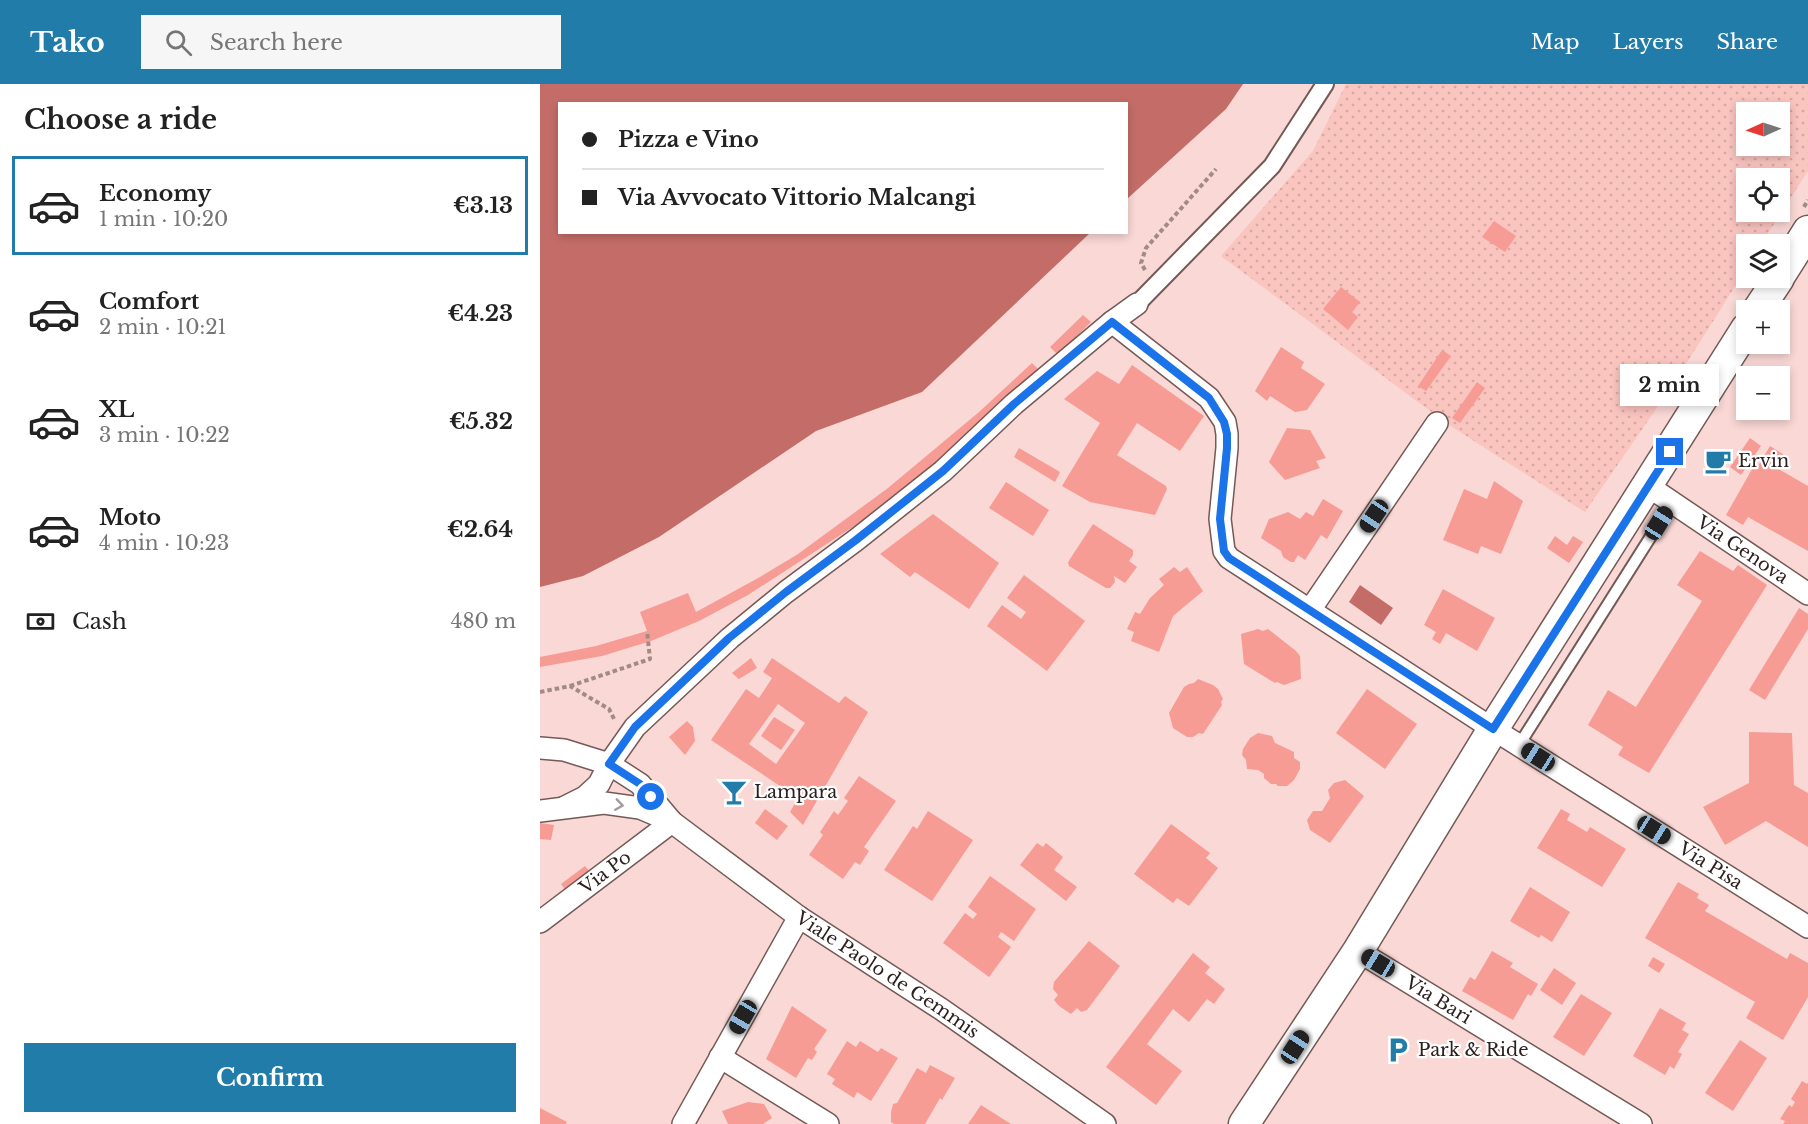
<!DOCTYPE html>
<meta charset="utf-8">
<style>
:root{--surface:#fff;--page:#f6f6f6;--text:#222;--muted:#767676;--line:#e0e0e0;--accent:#227caa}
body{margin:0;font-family:"Libre Baskerville",serif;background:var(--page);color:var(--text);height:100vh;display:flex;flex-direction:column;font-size:22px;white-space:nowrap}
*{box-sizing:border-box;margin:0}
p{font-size:20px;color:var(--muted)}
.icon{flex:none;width:33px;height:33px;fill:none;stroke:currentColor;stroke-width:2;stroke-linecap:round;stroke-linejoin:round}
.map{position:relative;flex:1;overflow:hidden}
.sheet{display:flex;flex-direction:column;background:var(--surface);width:540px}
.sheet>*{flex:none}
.guide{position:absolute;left:18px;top:18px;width:570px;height:132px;border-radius:0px;box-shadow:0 3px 9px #0003;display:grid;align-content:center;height:132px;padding:0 24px;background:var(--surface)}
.needle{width:39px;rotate:267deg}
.buttons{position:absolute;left:1196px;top:18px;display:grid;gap:12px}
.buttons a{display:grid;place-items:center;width:54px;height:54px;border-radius:0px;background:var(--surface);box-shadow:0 3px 9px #0003;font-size:30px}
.end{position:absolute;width:27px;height:27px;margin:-14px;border:8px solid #1a73e8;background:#fff;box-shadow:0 0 0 3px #fff}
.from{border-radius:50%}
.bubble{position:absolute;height:42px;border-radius:0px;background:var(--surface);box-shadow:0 3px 9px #0003;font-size:20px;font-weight:800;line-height:42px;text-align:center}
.car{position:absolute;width:18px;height:36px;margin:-18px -9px;border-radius:8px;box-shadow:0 0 4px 2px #0007;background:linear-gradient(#222 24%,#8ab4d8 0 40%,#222 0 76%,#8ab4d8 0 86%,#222 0)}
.guide b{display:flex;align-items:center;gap:21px;height:57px;font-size:22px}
.guide b+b{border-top:2px solid var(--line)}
.guide i{width:15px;height:15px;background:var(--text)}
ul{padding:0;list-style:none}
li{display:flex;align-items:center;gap:18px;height:99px;margin:0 12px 9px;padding:0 12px;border:3px solid transparent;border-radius:0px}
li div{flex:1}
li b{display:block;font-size:22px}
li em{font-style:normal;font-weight:800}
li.active{border-color:var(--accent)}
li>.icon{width:54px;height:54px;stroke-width:1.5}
h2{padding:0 24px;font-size:27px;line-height:72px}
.pay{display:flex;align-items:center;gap:15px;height:66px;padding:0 24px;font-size:22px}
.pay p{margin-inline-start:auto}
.primary-button{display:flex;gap:12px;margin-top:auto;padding:12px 24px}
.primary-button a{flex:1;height:69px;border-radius:0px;background:var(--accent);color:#fff;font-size:24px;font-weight:800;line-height:69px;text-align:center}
header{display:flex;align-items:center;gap:36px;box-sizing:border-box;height:84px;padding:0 30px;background:var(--accent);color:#fff}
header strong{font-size:28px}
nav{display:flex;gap:33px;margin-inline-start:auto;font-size:21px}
.search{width:420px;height:54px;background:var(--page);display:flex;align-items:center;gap:15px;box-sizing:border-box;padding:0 21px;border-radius:0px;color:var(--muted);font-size:22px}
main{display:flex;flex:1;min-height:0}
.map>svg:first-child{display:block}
.grass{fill:url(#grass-dots);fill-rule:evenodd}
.water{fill:#c46d68}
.building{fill:#f79b95;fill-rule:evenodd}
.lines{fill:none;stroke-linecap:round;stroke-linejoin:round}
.service-casing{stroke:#745956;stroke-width:14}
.pedestrian-casing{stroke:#745956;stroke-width:20}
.minor-casing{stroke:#745956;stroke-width:24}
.secondary-casing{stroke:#745956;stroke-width:33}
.path{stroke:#a28a87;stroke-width:4;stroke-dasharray:4.5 3;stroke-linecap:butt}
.service{stroke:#fff;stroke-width:10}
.pedestrian{stroke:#fff;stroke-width:16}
.minor{stroke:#fff;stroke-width:21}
.secondary{stroke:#fff;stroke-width:30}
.oneway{stroke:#a09b9b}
.route{stroke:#1a73e8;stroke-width:8}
.labels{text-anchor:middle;stroke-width:4.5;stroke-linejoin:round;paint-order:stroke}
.poi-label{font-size:18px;fill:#2d2120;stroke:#fff;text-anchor:start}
.street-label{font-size:18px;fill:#2d2120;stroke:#fff}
</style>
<header>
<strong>Tako</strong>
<div class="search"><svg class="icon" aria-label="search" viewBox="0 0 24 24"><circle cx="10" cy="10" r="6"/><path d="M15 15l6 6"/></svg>Search here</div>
<nav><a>Map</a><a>Layers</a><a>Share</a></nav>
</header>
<main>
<section class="sheet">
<h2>Choose a ride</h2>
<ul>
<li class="active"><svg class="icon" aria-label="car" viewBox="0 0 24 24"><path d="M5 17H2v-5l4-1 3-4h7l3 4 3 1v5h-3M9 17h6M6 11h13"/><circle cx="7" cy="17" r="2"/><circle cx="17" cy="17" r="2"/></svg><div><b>Economy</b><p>1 min · 10:20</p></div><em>€3.13</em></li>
<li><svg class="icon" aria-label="car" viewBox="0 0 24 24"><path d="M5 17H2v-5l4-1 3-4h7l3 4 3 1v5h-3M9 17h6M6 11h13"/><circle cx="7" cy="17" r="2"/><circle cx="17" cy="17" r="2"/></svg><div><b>Comfort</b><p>2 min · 10:21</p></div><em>€4.23</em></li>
<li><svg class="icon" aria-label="car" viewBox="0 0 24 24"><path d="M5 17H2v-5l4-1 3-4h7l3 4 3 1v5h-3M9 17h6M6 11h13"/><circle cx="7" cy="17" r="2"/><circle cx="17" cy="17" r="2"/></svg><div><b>XL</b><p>3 min · 10:22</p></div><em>€5.32</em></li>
<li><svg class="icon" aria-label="car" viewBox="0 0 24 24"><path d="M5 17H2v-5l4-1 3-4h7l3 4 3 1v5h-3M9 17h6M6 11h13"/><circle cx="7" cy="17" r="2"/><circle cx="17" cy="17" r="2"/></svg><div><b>Moto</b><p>4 min · 10:23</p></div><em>€2.64</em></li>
</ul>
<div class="pay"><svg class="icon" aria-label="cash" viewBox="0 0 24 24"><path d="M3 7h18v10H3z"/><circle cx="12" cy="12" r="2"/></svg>Cash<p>480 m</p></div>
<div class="primary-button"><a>Confirm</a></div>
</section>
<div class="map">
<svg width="1268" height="1040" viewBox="0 0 1268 1040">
<defs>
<pattern id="grass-dots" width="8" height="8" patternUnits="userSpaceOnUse" patternTransform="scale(1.5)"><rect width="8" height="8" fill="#fac4bf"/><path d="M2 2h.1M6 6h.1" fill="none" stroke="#d7a8a4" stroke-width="1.8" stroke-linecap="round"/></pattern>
</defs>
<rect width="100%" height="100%" fill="#f9d8d5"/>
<path class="grass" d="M806 0H1268V87L1221 160H1206V185L1132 302 1045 428 909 341 681 172 773 67ZM1206 28H1239V62H1206ZM1206 94H1239V128H1206Z"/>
<path class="water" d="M0 0H703L686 25 587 115 586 20H20V148L550 149 382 308 276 347 119 453 43 492 0 503Z
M820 501 853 524 841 541 809 518Z"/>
<path class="building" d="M954 137 976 152 965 168 942 153Z
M801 203 820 218 812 228 818 233 808 246 783 225Z
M543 231 551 238 518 271 510 263Z
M741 263 764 278 761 284 785 300 767 326 755 328 730 312 727 317 715 307Z
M902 266 911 272 886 307 878 302Z
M492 279 500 287 410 367 322 437 208 511 159 537 111 557 62 572 0 583V573L56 562 107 547 100 528 148 509 156 528 220 493 258 470 348 404 439 328Z
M592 281 664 332 640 367 597 339 577 371 626 402 627 405 615 431 550 418 522 402 560 339 524 315 557 287 579 300Z
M937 298 945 304 920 339 912 334Z
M747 344 770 346 786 374 776 377 780 384 745 396 729 378Z
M1210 354 1221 362 1201 391 1190 383Z
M1230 362 1243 370 1235 383 1268 402V467L1208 433 1203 441 1186 431 1215 380 1218 382Z
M479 364 520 388 515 398 474 373Z
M954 397 983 417 961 470 941 462 938 470 903 456 924 405 947 415Z
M466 398 509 426 493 452 449 424Z
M783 415 803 427 787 455 781 451 765 476 758 471 754 478H751L743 473 741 467 721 454 729 435 748 428 760 435 766 428 773 432Z
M393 430 459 479 429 525 375 488 370 493 340 470Z
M553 440 593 466V471L589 477 597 483 585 499 574 492 575 498 570 504H566L529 482 528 479 530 475Z
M1015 452 1027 461 1033 452 1043 458 1029 479 1007 464Z
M1160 467 1193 487 1198 481 1227 501 1109 689 1078 671 1083 663 1048 641 1068 606 1096 623 1162 517 1137 501Z
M634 483 640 488 647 483 663 507 633 532 619 568 591 557 594 548 587 545 595 528 600 530 610 514 624 501 619 495Z
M484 491 545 537 507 587 447 542 462 521 481 535 486 528 467 514Z
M903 505 955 534 937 567 906 549 900 560 892 555 896 548 884 541Z
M1259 524 1268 530V545L1225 616 1209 606Z
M718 545 723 547 728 545 756 567 760 572 761 595 744 601 737 598 735 599 704 580 701 550Z
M211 574 217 584 199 595 192 589Z
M232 574 299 619 305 612 328 628 263 741 250 728 258 714 171 656 206 605 219 614 232 594 223 588ZM238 620 265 639 236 680 209 660Z
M658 595 673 601 678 605 683 615 681 618 682 621 663 650 659 649 653 653H647L633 644 629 629 644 603 649 600 654 599Z
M827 605 877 640 845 685 796 649Z
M234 633 255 646 241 666 221 652Z
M147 637 153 643 155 657 145 671 129 653Z
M1209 648 1252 649 1254 701 1268 709V763L1226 737 1185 761 1163 723 1209 699Z
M718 649 732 652 735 659 754 668V674L760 678V685L754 696 747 702H738L736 700H731L724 694V690L718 686 707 685 706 676 702 671 703 665 710 654Z
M319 692 356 717 324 763 329 767 320 781 315 778 303 795 269 771 283 751 280 748 294 727 298 731 308 717 304 714Z
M805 696 824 712 790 759 770 746 767 736 773 727H782L790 714 788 706 794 699Z
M225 725 248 742 237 756 215 739Z
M1021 725 1030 730 1027 736 1047 748 1050 743 1086 765 1062 803 997 764Z
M388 727 433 756 392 817 344 786 373 742 377 745Z
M0 739 14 741 11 756 0 755Z
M631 740 670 769 666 774 678 784 649 822 637 814 633 819 594 790Z
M497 759 503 763 506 759 523 773 514 786 537 803 526 817 480 781Z
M45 782 50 788 26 807 21 800Z
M450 792 496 825 474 857 461 848 458 853 471 863 449 893 403 859 425 829 433 835 437 830 428 823Z
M1138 798 1159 810 1157 814 1169 821 1165 827 1247 875 1250 869 1268 879V913L1243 956 1206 934 1215 918 1105 854Z
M990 803 1030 828 1012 858 1001 851 999 854 970 837Z
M549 857 580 882 547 926 541 928 537 924 531 930 519 922 514 916 518 911 513 905 514 898Z
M952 867 973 879 970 883 998 900 991 912 988 910 973 936 922 907 930 893 935 896Z
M653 869 670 883 665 889 685 905 674 920 667 915 649 938 633 925 607 960 642 987 616 1021 566 983Z
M1113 873 1125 880 1119 889 1108 882Z
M1014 884 1036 899 1022 921 1000 906Z
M1041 910 1072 929 1044 972 1013 953Z
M252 922 287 946 274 965 277 968 272 976 268 974 256 994 226 975Z
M1120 924 1146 939 1142 946 1149 950 1138 968 1142 970 1134 985 1130 982 1125 991 1093 972Z
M1200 956 1227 974 1193 1027 1165 1009Z
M307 957 316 963 320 957 338 968 341 964 358 974 331 1017 317 1008 314 1014 292 1000 295 995 287 990Z
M390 981 415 994 402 1016 400 1014 385 1040H354L351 1038V1028L353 1020 357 1019 377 984 386 989Z
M1262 997 1267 1000 1268 998V1040H1243L1245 1037 1240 1035 1249 1021 1252 1023 1255 1018 1251 1015Z
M208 1018 224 1020 232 1034 223 1040H188L182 1027Z
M441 1021 471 1040H428Z
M0 1024 27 1038 26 1040H0Z"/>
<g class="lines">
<g class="service-casing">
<path id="service" d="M979 661 1132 419"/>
</g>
<g class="pedestrian-casing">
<path id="pedestrian" d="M597 220 732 82 785 0"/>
</g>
<g class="minor-casing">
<g id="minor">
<path id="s1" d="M572 238 669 314 685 338 687 350V364L680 435 684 467 689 474 953 645 1268 843"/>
<path id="s2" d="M1108 402 1268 510"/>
<path d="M770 526 897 339"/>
<path id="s3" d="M0 664 24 666 69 680 100 700 132 738 259 833 401 925 565 1040"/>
<path d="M25 723 45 713 59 700 69 680 95 643 190 554 246 508 316 456 403 387 474 320 572 238 597 220"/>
<path d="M0 727 64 719 100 724 126 735"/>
<path id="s4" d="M0 838 132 738"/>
<path id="s5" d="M818 867 1101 1040"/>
<path d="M180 973 288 1040"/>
<path d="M143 1040 259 833"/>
</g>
</g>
<g class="secondary-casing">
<path id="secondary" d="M1239 193 1268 147
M1218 226 1239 194
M704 1040 818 867 953 645 1206 245"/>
</g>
<path class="path" d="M1264 123 1268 116
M605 186 601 179 606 164 676 85
M30 602 110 575 107 547
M0 608 30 602 69 625 75 637"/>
<use href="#service" class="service"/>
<use href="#pedestrian" class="pedestrian"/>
<use href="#minor" class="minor"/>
<use href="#secondary" class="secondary"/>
</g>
<defs><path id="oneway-chevron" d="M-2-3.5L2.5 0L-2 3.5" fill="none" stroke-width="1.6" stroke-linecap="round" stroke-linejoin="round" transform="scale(1.5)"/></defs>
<use class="oneway" href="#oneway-chevron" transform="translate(79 721) rotate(8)"/>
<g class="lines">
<path class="route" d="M111 713 100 700 69 680 95 643 189 554 246 508 316 456 403 387 474 320 572 238 669 314 684 338 687 350V364L680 435 684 467 689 474 953 645 1130 368"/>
</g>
<defs>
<g id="cafe-bare" transform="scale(2.07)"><path d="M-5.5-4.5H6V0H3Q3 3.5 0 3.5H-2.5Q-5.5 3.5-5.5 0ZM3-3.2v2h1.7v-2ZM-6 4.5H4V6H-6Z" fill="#227caa" stroke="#fff" stroke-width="2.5" paint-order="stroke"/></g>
<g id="bar-bare" transform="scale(2.07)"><path d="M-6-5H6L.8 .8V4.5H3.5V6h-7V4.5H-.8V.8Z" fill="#227caa" stroke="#fff" stroke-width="2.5" paint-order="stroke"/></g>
<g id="parking-bare" transform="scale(2.07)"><path d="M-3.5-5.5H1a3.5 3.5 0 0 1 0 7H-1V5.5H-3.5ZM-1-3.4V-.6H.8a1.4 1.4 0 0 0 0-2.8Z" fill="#227caa" stroke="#fff" stroke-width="2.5" paint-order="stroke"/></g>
</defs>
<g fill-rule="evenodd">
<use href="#cafe-bare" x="1178" y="377"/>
<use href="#bar-bare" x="194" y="708"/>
<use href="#parking-bare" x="858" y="966"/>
</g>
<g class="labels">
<g class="poi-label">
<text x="1198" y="383">Ervin</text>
<text x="214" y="714">Lampara</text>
<text x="878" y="972">Park &amp; Ride</text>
</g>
<g class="street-label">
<text dy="6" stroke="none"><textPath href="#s2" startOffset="114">Via Genova</textPath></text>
<text dy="6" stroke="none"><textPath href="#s1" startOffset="862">Via Pisa</textPath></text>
<text dy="6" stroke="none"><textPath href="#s4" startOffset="82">Via Po</textPath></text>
<text dy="6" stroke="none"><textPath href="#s3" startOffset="422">Viale Paolo de Gemmis</textPath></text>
<text dy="6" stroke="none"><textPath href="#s5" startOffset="94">Via Bari</textPath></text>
</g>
</g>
</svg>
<div class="buttons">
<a><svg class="needle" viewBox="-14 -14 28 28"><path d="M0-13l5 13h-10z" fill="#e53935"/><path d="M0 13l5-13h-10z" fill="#767676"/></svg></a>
<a><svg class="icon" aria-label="locate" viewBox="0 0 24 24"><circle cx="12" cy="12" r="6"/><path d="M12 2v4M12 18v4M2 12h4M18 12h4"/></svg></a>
<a><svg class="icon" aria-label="layers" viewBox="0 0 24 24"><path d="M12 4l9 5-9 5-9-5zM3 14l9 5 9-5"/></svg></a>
<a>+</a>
<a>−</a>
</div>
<i class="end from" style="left:111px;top:713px"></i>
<i class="end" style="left:1130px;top:368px"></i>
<div class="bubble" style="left:1080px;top:280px;width:99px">2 min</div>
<i class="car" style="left:834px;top:432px;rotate:214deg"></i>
<i class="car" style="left:1119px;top:439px;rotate:32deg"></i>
<i class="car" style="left:998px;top:673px;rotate:302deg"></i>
<i class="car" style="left:1114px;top:746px;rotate:122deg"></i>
<i class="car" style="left:838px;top:879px;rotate:301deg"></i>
<i class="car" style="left:203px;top:933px;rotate:210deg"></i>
<i class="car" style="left:755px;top:963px;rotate:33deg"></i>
<div class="guide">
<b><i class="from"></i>Pizza e Vino</b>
<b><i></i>Via Avvocato Vittorio Malcangi</b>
</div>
</div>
</main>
